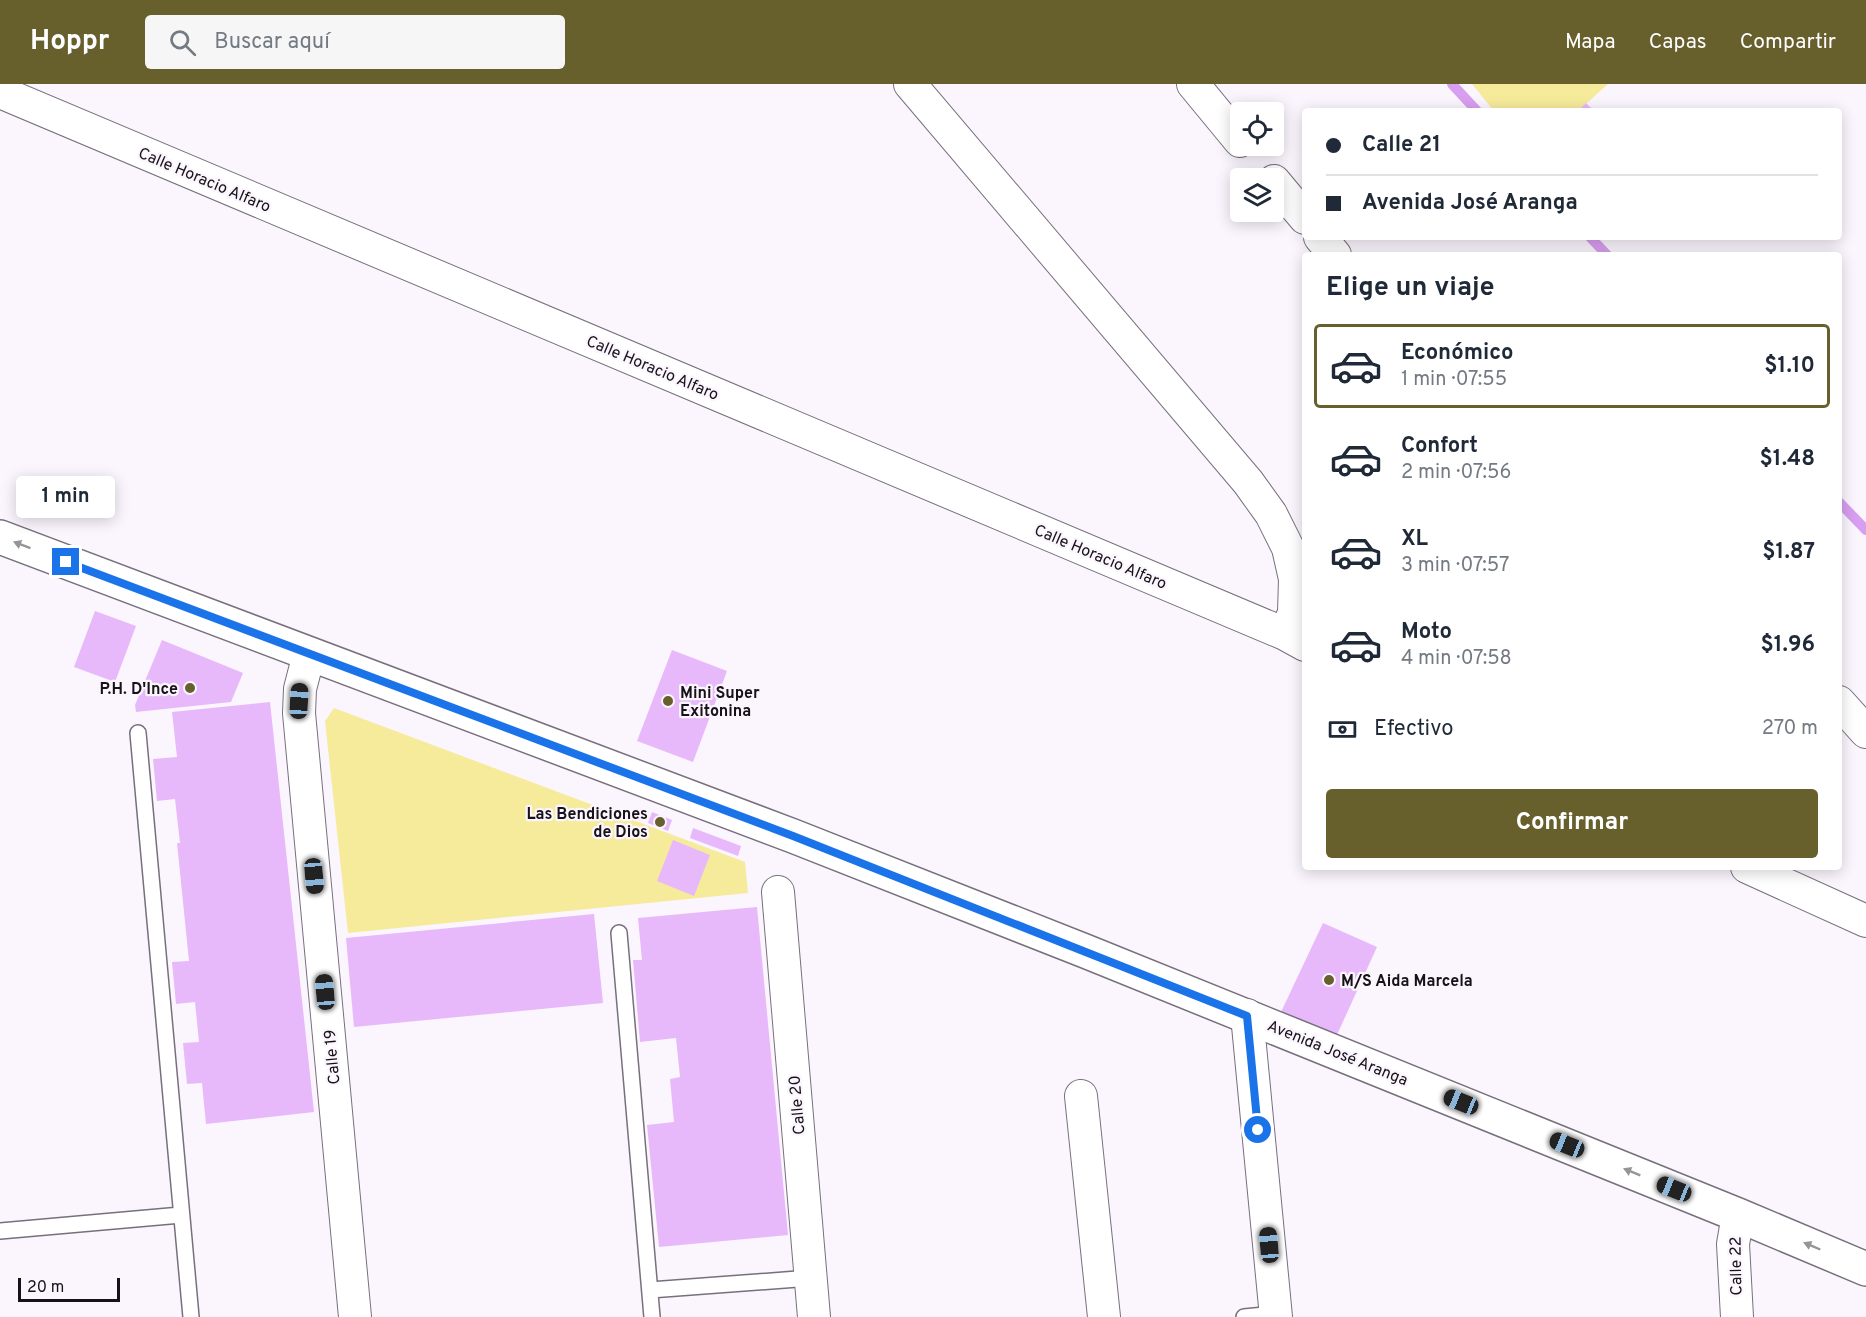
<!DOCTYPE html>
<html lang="es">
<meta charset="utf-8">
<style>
:root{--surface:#fff;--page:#f6f6f7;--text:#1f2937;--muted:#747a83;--line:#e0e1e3;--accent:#675f2c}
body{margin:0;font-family:Overpass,sans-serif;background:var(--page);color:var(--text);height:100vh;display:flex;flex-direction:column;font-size:22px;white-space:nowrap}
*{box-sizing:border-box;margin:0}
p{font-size:20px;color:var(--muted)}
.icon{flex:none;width:33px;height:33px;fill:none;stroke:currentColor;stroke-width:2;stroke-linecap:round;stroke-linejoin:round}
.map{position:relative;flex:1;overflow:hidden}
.details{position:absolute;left:1302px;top:168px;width:540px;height:618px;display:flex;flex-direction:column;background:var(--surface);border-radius:6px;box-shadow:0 3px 15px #0003}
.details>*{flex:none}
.guide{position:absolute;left:1302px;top:24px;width:540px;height:132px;border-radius:6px;box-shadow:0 3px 15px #0003;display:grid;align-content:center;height:132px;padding:0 24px;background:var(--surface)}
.controls{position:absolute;left:1230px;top:18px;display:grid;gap:12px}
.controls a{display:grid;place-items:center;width:54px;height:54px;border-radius:6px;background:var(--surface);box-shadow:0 3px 15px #0003;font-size:30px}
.scale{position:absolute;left:18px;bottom:15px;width:102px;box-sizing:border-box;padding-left:6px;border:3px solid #161218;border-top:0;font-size:16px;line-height:21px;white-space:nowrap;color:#161218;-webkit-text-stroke:4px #fbf5fe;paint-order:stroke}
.end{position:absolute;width:27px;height:27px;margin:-14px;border:8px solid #1a73e8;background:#fff;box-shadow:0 0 0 3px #fff}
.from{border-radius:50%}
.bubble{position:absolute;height:42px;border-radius:6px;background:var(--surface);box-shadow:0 3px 15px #0003;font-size:20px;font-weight:700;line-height:42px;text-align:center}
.car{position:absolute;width:18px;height:36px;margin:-18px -9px;border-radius:8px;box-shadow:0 0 4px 2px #0007;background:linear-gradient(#222 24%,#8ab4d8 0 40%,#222 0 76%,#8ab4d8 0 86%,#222 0)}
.guide b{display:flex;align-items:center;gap:21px;height:57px;font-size:22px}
.guide b+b{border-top:2px solid var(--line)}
.guide i{width:15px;height:15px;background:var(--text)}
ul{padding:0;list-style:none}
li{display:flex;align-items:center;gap:18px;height:84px;margin:0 12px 9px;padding:0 12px;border:3px solid transparent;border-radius:6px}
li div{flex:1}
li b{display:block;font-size:22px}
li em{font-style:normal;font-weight:700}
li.current{border-color:var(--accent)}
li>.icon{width:54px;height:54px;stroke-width:1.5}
h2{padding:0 24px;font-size:27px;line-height:72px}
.pay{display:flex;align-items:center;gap:15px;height:66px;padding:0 24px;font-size:22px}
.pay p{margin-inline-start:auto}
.action{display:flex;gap:12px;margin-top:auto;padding:12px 24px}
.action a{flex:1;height:69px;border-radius:6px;background:var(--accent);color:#fff;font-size:24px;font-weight:700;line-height:69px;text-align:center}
header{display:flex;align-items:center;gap:36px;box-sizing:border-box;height:84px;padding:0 30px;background:var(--accent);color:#fff}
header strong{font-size:28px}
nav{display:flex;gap:33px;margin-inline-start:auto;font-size:21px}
.search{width:420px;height:54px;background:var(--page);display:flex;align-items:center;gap:15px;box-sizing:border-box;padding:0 21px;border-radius:6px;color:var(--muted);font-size:22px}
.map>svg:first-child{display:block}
.green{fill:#f6ea9b}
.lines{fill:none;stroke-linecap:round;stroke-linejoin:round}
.stream{stroke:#d89eef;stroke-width:10}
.building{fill:#e7b9fa}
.service-casing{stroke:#786f7d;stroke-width:18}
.minor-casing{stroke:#786f7d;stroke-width:34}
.tertiary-casing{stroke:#786f7d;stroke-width:36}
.service{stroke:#fff;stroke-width:15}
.minor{stroke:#fff;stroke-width:32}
.tertiary{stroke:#fff;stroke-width:33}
.oneway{fill:#969497}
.route{stroke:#1a73e8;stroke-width:8}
.poi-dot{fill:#675f2c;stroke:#fbf5fe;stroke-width:2}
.labels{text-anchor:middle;stroke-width:4.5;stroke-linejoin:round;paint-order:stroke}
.street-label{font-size:16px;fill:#161218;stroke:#fbf5fe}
.poi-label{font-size:16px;font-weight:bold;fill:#161218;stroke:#fbf5fe;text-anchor:end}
</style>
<header>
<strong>Hoppr</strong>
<div class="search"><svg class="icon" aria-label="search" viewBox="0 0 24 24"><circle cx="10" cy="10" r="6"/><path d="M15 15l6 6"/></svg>Buscar aquí</div>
<nav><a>Mapa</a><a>Capas</a><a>Compartir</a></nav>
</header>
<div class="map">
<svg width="1866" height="1233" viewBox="0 0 1866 1233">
<rect width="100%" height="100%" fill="#fbf5fe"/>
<path class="green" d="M1472 0H1608L1578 27H1494Z
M334 624 745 778 748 809 348 849 325 637Z"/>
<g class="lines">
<path class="stream" d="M1452 0 1477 27
M1590 153 1607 171
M1839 418 1866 446"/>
</g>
<path class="building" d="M1586 19 1594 27H1578Z
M95 527 136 542 115 598 74 583Z
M162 556 243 589 231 618 136 628 135 621Z
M672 566 727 587 693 678 637 657Z
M270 618 314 1028 206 1040 202 999 187 1000 183 959 199 958 195 918 176 920 172 878 189 877 177 759H180L175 715 157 717 153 675 177 673 172 628Z
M652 728 672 736 668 747 648 739Z
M693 744 741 762 738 772 690 754Z
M673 756 710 771 694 812 657 797Z
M757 823 788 1151 659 1163 647 1041 674 1038 670 995 680 993 676 954 640 958 633 876H642L638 834Z
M594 830 603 919 354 943 346 854Z
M1323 839 1377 863 1336 953 1281 928Z"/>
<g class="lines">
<g class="service-casing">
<path id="service" d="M138 649 191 1233
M619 849 652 1233
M0 1147 181 1131
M650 1206 811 1194
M1244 1233 1276 1230"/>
</g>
<g class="minor-casing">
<path id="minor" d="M910 0 1248 398 1271 430 1288 464 1295 495 1294 529 1285 550
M1193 0 1240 57
M0 8 1285 550 1305 561
M1274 97 1305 134
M1320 153 1335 171
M309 570 300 605 299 629 355 1233
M1839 618 1866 648
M1747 783 1866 837
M778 808 814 1233
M1247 931 1276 1233
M1081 1012 1104 1233
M1737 1233 1733 1160 1738 1131"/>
</g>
<g class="tertiary-casing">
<path id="tertiary" d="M0 453 793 752 1085 867 1738 1131 1866 1185"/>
</g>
<use href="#service" class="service"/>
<use href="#minor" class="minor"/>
<use href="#tertiary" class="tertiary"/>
</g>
<defs><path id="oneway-solid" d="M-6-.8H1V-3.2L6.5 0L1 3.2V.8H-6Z" transform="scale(1.5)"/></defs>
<g class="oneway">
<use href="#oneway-solid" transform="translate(22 461) rotate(-159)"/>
<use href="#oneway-solid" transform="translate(1632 1088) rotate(-158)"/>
<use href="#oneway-solid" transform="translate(1812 1162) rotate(-157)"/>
</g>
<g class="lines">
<path class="route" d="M66 478 793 752 1247 932 1258 1046"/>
</g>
<g class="poi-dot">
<circle cx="190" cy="604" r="6"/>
<circle cx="668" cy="617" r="6"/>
<circle cx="660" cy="738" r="6"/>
<circle cx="1329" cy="896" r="6"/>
</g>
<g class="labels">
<g class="street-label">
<text transform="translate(205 95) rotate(23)" y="6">Calle Horacio Alfaro</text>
<text transform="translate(653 283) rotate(23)" y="6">Calle Horacio Alfaro</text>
<text transform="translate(1101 472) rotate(23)" y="6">Calle Horacio Alfaro</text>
<text transform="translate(1338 968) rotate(22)" y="6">Avenida José Aranga</text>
<text transform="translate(331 973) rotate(-95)" y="6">Calle 19</text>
<text transform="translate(796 1021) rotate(-95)" y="6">Calle 20</text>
<text transform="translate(1735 1182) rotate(-91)" y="6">Calle 22</text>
</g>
<g class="poi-label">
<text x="178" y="610">P.H. D'Ince</text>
<text x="680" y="614" text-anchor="start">Mini Super<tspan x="680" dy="18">Exitonina</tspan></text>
<text x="648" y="735">Las Bendiciones<tspan x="648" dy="18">de Dios</tspan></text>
<text x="1341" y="902" text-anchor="start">M/S Aida Marcela</text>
</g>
</g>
</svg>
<div class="controls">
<a><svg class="icon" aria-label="locate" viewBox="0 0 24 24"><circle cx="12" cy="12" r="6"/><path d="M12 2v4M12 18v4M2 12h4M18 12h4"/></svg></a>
<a><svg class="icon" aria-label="layers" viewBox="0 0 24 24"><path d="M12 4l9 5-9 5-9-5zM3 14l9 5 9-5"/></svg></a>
</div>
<div class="scale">20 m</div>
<i class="end from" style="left:1258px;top:1046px"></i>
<i class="end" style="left:66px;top:478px"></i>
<div class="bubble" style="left:16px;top:392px;width:99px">1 min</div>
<i class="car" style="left:299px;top:617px;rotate:3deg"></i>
<i class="car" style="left:314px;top:792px;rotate:175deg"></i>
<i class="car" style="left:325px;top:908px;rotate:355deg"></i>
<i class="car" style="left:1461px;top:1018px;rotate:292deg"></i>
<i class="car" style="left:1567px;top:1061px;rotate:292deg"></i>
<i class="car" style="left:1674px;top:1105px;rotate:292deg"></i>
<i class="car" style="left:1269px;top:1161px;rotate:355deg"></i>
<div class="guide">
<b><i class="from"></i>Calle 21</b>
<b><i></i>Avenida José Aranga</b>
</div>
<section class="details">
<h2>Elige un viaje</h2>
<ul>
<li class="current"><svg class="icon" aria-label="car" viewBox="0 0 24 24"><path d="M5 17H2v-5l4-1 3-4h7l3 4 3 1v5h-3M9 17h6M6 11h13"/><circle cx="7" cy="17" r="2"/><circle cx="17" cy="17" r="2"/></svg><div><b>Económico</b><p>1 min · 07:55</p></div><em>$1.10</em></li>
<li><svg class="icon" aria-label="car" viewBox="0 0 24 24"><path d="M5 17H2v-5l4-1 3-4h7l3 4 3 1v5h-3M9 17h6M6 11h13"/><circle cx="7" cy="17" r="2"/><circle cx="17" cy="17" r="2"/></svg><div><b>Confort</b><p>2 min · 07:56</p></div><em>$1.48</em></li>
<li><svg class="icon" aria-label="car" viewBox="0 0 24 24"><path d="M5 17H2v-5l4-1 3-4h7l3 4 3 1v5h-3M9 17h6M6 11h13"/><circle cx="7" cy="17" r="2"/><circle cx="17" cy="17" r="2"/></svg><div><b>XL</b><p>3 min · 07:57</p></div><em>$1.87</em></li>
<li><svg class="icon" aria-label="car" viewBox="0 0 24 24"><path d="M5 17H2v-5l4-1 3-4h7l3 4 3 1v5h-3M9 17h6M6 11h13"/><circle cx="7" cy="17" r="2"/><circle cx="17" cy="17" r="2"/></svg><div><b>Moto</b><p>4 min · 07:58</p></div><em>$1.96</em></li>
</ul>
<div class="pay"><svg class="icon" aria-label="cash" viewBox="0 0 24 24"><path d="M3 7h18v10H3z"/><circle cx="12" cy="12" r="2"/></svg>Efectivo<p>270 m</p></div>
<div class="action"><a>Confirmar</a></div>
</section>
</div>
